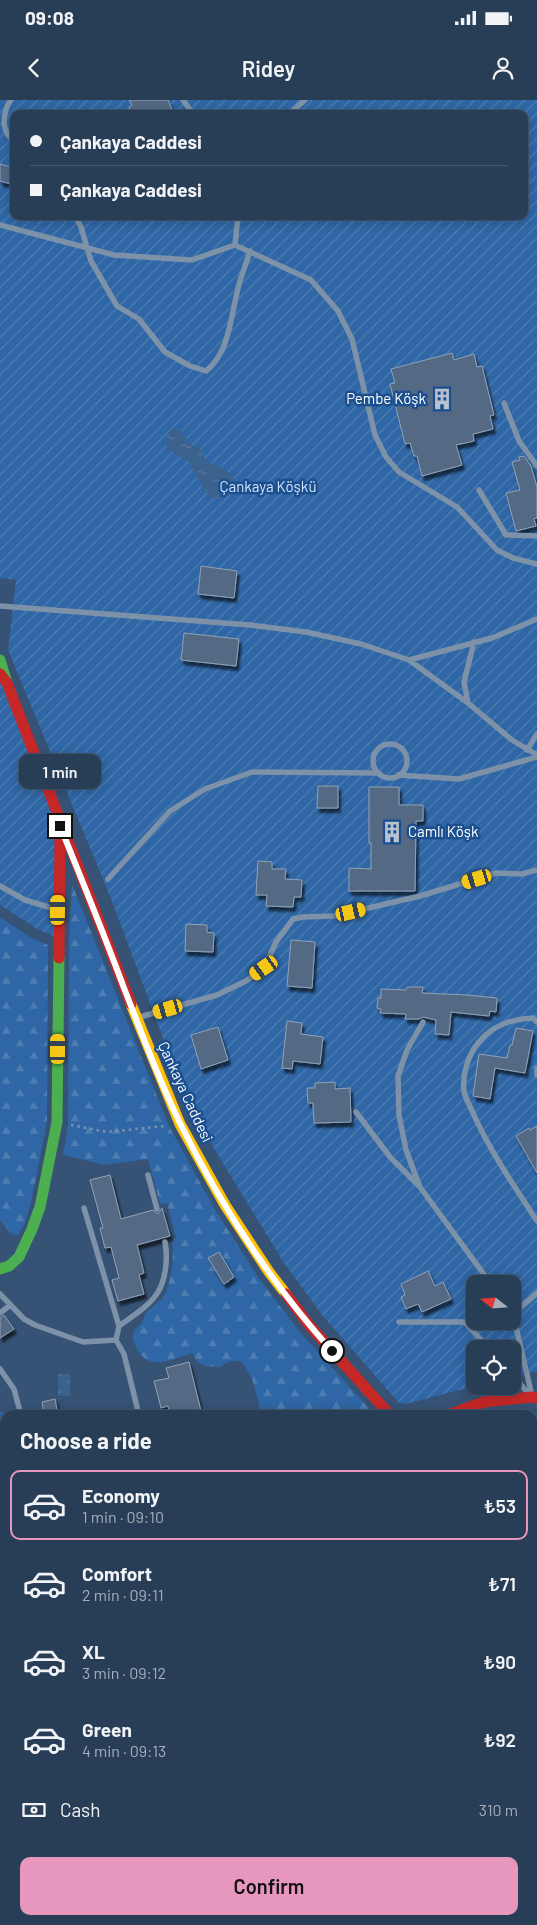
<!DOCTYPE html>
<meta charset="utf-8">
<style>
:root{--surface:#283e57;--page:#30455d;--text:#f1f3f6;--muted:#a5aeba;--line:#44576d;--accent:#e797bd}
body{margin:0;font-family:Barlow,sans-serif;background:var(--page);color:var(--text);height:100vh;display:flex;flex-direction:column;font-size:19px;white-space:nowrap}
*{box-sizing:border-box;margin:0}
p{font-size:16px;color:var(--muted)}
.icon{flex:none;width:28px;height:28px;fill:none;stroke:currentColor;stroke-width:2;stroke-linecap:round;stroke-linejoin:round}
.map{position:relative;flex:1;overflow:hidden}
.sheet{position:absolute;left:0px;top:1310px;width:538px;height:515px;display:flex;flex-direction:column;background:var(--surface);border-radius:15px 15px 0 0;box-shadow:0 2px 12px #0003,0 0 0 1px var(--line)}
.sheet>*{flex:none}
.banner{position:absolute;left:10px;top:10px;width:518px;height:110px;border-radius:10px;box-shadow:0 2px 12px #0003,0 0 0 1px var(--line);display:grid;align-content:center;height:110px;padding:0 20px;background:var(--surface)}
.needle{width:32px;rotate:287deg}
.tools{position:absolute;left:466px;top:1175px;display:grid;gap:10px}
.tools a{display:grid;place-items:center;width:55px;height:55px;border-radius:10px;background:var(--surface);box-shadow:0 2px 12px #0003,0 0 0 1px var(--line);font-size:25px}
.end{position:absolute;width:22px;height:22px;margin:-11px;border:6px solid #fff;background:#111;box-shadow:0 0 0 2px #111}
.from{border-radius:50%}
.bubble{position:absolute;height:35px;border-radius:10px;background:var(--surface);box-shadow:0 2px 12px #0003,0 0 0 1px var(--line);font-size:16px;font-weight:600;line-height:35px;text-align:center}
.car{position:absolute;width:15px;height:30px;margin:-15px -8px;border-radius:6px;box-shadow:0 0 4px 1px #0007;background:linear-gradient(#f5c518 24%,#345 0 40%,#f5c518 0 76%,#345 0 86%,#f5c518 0)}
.banner b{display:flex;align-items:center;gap:18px;height:48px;font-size:19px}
.banner b+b{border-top:1px solid var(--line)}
.banner i{width:12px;height:12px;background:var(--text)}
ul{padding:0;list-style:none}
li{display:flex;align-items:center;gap:15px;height:70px;margin:0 10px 8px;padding:0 10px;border:2px solid transparent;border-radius:10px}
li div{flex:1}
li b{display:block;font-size:19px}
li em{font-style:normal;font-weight:600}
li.active{border-color:var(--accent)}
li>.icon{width:45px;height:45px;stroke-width:1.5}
h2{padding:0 20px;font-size:22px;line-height:60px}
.pay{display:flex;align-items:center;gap:12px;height:55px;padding:0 20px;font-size:19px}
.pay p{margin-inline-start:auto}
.primary-button{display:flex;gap:10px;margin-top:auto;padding:10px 20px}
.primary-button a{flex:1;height:58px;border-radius:10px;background:var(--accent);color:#111;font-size:20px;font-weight:600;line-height:58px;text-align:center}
.status{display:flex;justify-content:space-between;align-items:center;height:35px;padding:0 25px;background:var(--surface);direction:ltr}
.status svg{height:14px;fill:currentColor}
header{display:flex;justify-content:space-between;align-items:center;height:65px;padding:0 20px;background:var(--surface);font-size:22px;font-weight:600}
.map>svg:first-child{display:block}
.forest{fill:url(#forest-firs)}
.garden{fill:url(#garden-furrows);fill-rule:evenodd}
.water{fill:url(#water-ripples)}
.building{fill:#526984;stroke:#92a2b6;filter:url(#shadow)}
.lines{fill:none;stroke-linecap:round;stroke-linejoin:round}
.path{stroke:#7d92a8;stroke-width:2.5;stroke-dasharray:2.5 4;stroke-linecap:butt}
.lane{stroke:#7d92a8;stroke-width:5.5}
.fast{stroke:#4caf50;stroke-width:11}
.slow{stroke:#ffc107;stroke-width:11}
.jam{stroke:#c62828;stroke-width:11}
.route{stroke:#fff;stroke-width:6}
.labels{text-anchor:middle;stroke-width:5;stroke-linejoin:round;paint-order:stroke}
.poi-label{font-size:15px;fill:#fff;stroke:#1b4f8f;text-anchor:end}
.park-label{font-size:15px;fill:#cfe3fa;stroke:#1b4f8f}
.street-label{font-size:15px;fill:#fff;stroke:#1b4f8f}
</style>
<div class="status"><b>09:08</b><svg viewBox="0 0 49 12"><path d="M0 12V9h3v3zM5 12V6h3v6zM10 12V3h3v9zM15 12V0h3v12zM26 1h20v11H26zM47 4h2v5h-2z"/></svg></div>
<header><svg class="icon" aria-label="back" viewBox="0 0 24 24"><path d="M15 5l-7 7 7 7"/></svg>Ridey<svg class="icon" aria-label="person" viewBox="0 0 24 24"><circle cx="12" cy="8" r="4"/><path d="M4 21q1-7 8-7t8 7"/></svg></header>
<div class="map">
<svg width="537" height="1825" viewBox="0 0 537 1825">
<defs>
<pattern id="forest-firs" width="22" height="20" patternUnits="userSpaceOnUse" patternTransform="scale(1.25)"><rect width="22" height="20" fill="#2f66a5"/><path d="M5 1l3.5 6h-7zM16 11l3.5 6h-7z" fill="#4e7db2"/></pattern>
<pattern id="garden-furrows" width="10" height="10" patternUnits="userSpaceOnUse" patternTransform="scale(1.25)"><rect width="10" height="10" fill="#2f66a5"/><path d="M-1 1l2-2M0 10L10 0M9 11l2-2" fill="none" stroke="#4e7db2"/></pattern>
<pattern id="water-ripples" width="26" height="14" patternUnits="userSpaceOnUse" patternTransform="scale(1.25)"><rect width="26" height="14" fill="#3b618d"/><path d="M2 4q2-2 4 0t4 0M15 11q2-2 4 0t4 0" fill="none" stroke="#58799e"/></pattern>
<filter id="shadow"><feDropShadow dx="2.5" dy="4.5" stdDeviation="1" flood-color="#0009"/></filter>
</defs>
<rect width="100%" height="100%" fill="#365274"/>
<path class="forest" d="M72 784 169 1026 214 1108 258 1177 299 1231 375 1315H260C258 1297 253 1273 240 1261H229L220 1267 204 1266 196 1261 193 1253C172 1259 148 1273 136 1247 133 1241 131 1234 136 1229 137 1227 140 1226 141 1224 144 1221 144 1216 146 1213 151 1207 159 1203 163 1197 172 1183 174 1155 172 1140L176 1138 167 1103 160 1104 148 1059 105 1065 63 1055 68 1025 69 839Z
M0 817 30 837 48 845 47 1022 31 1103 24 1125 18 1135 11 1134 0 1120Z
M0 1311 6 1315 5 1455 0 1469Z
M0 1492 5 1498V1585L0 1583Z
M532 1497 537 1502V1743L532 1736Z
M0 1601 5 1603V1666L0 1665Z
M533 1750 537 1757V1825H396L407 1820 421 1824 428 1820H532Z
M110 1820H181V1825H103Z
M206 1820H387L381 1825H193L195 1823Z"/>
<path class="garden" d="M0 0H537V1271L513 1277 512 1249H475V1286L406 1304 399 1303 323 1216 284 1163 216 1052 176 973 110 796 8 550 16 480 0 478ZM14 14H524V116H14ZM475 1184H512V1221H475Z
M0 574 60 726 59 839 36 828 0 805Z"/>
<path class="water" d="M171 329C184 329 182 335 190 344 193 346 197 347 200 349 203 352 202 356 205 359 213 367 247 371 229 392 209 415 198 373 189 363 182 356 173 354 167 348V335Z
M58 1274H70V1296H58Z"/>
<path class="building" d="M129 0H168L174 14H133L129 7 132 5Z
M0 64 14 68V85L0 81Z
M452 253 454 260 474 254 477 267 482 266 494 315 490 316 493 329 473 334 474 341 456 345 462 365 422 376 417 356H414L410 343 405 344 390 284 395 283 391 269Z
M524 356 531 366 537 387V418L534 419 536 426 516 431 506 393 520 390 512 362 520 360 519 357Z
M201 466 237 471 234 498 198 494Z
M184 533 239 539 236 566 181 560Z
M318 686H338V708H317Z
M369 687H399V705H423V721H416L415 791H349V768L371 769V743H369Z
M258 761 272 762V769H286L285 779 302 780 301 797H294L293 807 266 806 267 795H256Z
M186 824 207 825V832L214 833 213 852 185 851Z
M291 840 315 842 312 888 287 886Z
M407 887H423L422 893 467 895 497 898 496 912 490 911 489 916 451 912 449 935 435 934 436 920 423 917 419 919H405L406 914 380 913 381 909 377 908 378 898H381V889L406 890Z
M287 921 302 923 301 934 323 937 320 964 293 961 292 969 282 968Z
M218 927 228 960 201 969 191 935Z
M516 928 533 931 525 973 495 968 490 999 473 996 479 954 507 958 510 945H512Z
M335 982V989L350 988 351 1022 314 1023 313 1003H308L307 988H315V983Z
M537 1026V1073L516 1036 529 1028 530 1030Z
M110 1075 121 1119 153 1110 158 1114 162 1108 170 1136 137 1145 144 1173 139 1175 144 1194 118 1201 112 1180 119 1178 111 1147 105 1148 100 1128H103L90 1080Z
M219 1152 234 1177 224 1184 208 1158Z
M428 1171 435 1186 443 1182 451 1199 422 1212 418 1204 406 1209 401 1197 405 1195 401 1184Z
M4 1215 14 1229 0 1238V1218Z
M189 1262 202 1315H170L168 1306 161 1308 154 1281 169 1278 166 1268Z
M55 1299 58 1315H44L42 1302Z"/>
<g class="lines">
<path class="path" d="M71 1025 107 1032 165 1026
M532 1539 534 1544 532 1547
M0 1592 5 1595
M532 1743 537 1750
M388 1825 394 1820"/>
<path class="lane" d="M11 0C5 7 2 23 6 31 7 35 11 38 14 41
M183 0 193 14
M289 14 305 0
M75 116 81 127 91 161 117 206 139 219 165 252 190 266 206 271C231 252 231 210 240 181 243 171 247 161 250 151
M238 116 235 145 311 180 338 211 352 239 375 335 386 357 399 372 457 407 497 450 513 458 537 464
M0 125 114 155 192 160 235 145
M504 303 519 341 537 366
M479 390 506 435 537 436
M0 506 250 525 306 532 361 544 409 560 468 603 512 640 537 655
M409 560 492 538 537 519
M468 603 464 582 474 542
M373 661a17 17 0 1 1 34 0a17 17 0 1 1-34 0Z
M527 650 537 634
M398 675 459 679 537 657
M108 779 170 711 205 689 252 672 379 673
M0 786 25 800 58 810
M140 917 217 895 246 881 264 868 276 842 293 819 303 817 334 816 420 796 496 773 522 774 537 770
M423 922 407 950 398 976 399 1015 406 1050 420 1087 491 1184
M537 922 533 918C511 919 493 925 479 942 468 955 462 974 464 991 465 998 470 1006 473 1013 490 1051 514 1086 537 1121
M537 968V975
M356 1012 390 1057 419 1086
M148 1075 157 1109
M84 1108 119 1226 116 1240
M0 1194 24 1219 35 1225 83 1242 116 1240 124 1254 139 1315
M0 1213 9 1206
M399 1222H465L489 1249
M119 1226C131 1217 150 1206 158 1192 166 1179 168 1157 165 1142
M0 1269 14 1289 21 1315
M512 1275 530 1295
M532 1296 513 1214 537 1193
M5 1483V1481
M97 1825 98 1820"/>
<path class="fast" d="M0 560 7 583
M0 1169 9 1166 19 1157 32 1129 40 1107 57 1022 59 858"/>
<path class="slow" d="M131 904 180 1024 225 1105 269 1172 286 1194"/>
<path class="jam" d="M0 574 7 583 131 904
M59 858 60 726
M286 1194 309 1225 390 1315
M448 1315 484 1302 532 1297 537 1298
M532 1480 537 1485"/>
</g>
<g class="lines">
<path class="route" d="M60 726C82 780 104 834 124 888 142 934 159 981 181 1025 221 1106 272 1184 332 1251"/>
</g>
<defs>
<g id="building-bare" transform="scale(1.725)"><path d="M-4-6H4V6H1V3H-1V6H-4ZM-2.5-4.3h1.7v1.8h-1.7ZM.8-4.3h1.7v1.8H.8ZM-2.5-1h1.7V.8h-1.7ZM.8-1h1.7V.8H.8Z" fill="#b9c2ce" stroke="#1b4f8f" stroke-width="2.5" paint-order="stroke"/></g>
</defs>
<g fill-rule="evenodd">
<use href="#building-bare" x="442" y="299"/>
<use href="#building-bare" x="392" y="732"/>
</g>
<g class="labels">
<g class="poi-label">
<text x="426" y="304">Pembe Köşk</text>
<text x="408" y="737" text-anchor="start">Camlı Köşk</text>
</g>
<g class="park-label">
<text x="268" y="392">Çankaya Köşkü</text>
</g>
<g class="street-label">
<text transform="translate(185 992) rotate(65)" y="5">Çankaya Caddesi</text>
</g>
</g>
</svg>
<div class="tools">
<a><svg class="needle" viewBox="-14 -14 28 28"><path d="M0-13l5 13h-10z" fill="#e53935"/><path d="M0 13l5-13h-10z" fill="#a5aeba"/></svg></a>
<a><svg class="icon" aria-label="locate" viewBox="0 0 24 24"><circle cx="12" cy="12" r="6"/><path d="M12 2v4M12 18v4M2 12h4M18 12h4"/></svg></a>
</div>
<i class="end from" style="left:332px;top:1251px"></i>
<i class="end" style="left:60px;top:726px"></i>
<div class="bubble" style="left:19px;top:654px;width:82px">1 min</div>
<i class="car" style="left:477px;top:779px;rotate:253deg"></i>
<i class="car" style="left:58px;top:810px;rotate:1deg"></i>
<i class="car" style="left:351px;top:812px;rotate:77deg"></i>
<i class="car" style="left:264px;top:868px;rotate:235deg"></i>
<i class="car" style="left:168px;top:909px;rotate:254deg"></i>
<i class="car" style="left:58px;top:949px;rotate:0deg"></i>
<div class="banner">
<b><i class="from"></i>Çankaya Caddesi</b>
<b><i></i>Çankaya Caddesi</b>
</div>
<section class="sheet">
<h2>Choose a ride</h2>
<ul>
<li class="active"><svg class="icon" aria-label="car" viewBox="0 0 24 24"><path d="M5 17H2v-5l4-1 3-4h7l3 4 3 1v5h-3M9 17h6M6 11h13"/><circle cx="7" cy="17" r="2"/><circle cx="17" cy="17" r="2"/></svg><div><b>Economy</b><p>1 min · 09:10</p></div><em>₺53</em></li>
<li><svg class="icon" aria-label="car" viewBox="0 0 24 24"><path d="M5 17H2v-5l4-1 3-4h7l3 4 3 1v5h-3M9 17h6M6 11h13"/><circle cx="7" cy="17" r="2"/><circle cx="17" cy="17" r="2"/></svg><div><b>Comfort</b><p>2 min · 09:11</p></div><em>₺71</em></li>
<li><svg class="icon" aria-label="car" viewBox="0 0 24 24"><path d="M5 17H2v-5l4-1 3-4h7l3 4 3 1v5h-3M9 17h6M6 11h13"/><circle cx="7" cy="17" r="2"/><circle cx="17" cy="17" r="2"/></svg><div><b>XL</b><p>3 min · 09:12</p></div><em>₺90</em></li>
<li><svg class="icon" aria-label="car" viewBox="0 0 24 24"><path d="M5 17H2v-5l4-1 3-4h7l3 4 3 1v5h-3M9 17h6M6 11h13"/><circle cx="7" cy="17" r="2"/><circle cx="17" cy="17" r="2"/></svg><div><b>Green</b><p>4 min · 09:13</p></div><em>₺92</em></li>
</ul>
<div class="pay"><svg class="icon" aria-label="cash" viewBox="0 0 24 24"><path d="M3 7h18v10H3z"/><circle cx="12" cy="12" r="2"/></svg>Cash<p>310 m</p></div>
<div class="primary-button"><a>Confirm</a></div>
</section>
</div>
